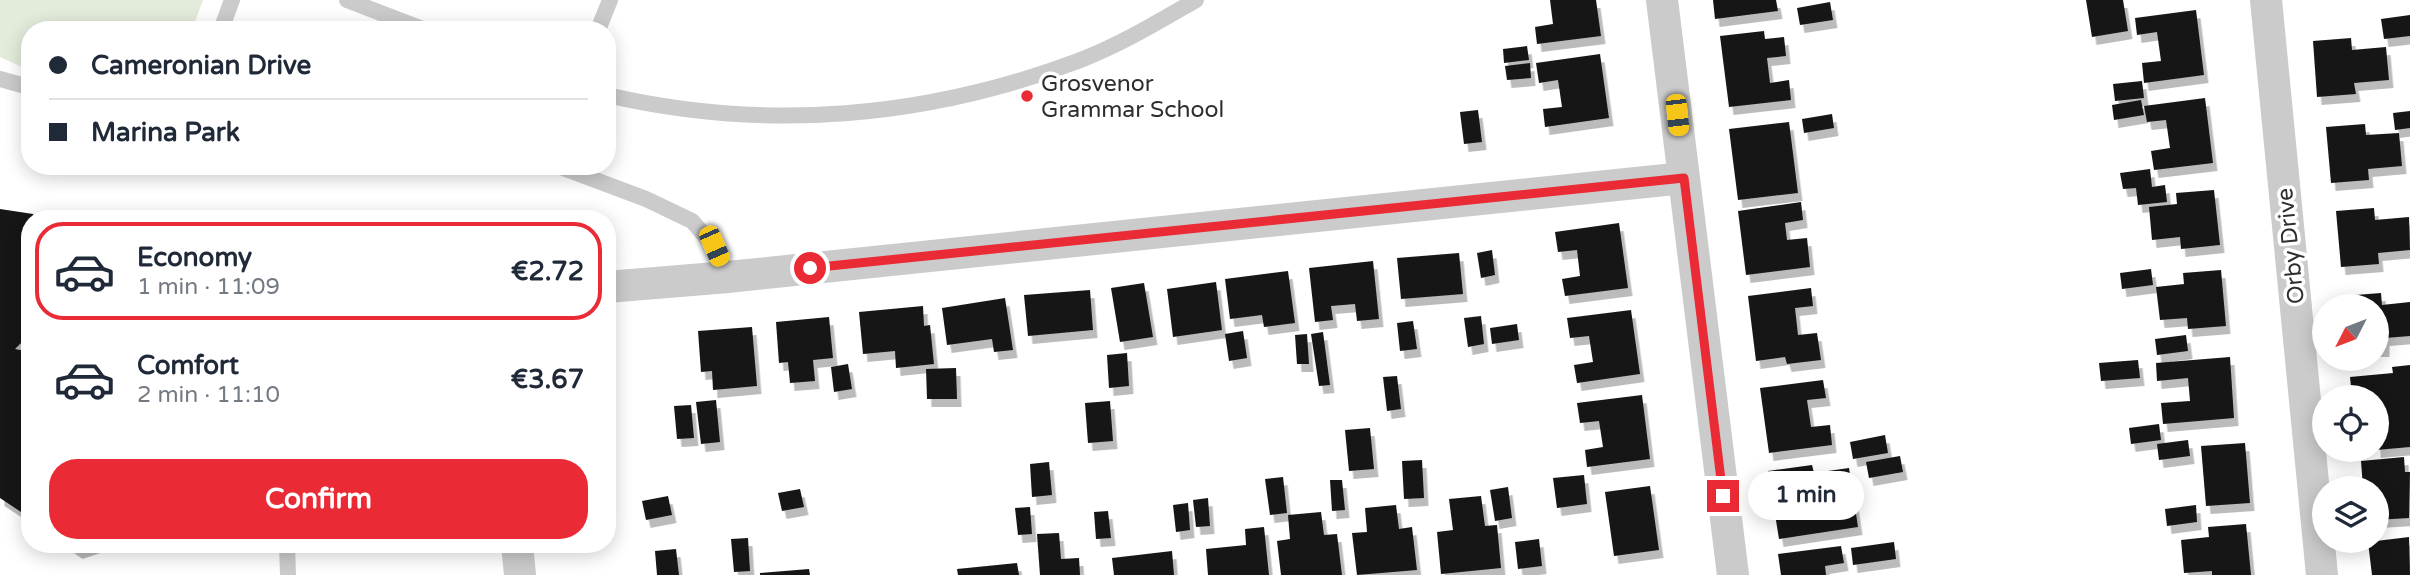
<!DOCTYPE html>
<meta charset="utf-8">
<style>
:root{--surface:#fff;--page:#f6f6f7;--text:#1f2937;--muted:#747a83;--line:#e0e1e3;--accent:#ea2b35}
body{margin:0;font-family:"Varela Round",sans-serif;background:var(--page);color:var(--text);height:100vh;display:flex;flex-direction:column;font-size:26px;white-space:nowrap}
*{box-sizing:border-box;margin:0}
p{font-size:23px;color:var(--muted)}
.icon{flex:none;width:38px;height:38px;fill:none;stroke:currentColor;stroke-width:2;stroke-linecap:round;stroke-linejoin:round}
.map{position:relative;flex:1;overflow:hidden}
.drawer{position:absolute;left:21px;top:210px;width:595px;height:343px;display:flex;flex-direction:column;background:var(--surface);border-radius:28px;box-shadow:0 4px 18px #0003}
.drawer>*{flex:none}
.hud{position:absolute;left:21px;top:21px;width:595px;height:154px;border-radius:28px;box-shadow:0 4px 18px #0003;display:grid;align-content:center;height:154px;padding:0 28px;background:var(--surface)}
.needle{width:46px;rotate:228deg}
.buttons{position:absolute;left:2312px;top:294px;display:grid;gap:14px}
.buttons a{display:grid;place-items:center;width:77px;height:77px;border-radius:50%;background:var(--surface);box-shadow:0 4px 18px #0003;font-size:35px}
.end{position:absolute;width:32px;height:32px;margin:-16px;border:9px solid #ea2b35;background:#fff;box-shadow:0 0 0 4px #fff}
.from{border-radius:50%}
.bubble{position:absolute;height:49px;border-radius:24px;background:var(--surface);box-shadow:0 4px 18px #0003;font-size:23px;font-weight:700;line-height:49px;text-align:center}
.car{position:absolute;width:21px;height:42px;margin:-21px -10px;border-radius:9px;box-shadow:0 0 5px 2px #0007;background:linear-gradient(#f5c518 24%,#345 0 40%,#f5c518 0 76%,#345 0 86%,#f5c518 0)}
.hud b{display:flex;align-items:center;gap:24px;height:66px;font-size:26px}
.hud b+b{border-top:2px solid var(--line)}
.hud i{width:18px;height:18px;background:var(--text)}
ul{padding:12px 0 0;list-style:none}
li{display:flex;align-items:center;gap:21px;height:98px;margin:0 14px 10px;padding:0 14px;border:4px solid transparent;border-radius:28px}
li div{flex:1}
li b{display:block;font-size:26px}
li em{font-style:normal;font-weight:700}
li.active{border-color:var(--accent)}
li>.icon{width:63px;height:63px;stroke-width:1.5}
.action{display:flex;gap:14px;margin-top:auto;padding:14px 28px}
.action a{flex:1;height:80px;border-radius:28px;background:var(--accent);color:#fff;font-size:28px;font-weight:700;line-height:80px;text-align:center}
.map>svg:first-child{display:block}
.green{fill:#e3ecdb}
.building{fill:#151515;filter:url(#shadow)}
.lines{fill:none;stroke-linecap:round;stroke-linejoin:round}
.service{stroke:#cbcbcb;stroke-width:16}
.minor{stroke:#cbcbcb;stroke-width:32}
.route{stroke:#ea2b35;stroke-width:9}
.poi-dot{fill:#ea2b35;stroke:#fff;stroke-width:2.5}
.labels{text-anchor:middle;stroke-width:7;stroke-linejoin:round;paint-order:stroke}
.poi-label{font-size:23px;fill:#2e2e2e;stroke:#fff;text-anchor:start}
.street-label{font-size:23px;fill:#2e2e2e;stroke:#fff}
</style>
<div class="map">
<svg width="2410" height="575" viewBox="0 0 2410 575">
<defs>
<filter id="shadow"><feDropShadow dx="4.5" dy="8" stdDeviation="0" flood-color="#0004"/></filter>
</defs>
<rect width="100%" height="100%" fill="#fff"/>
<path class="green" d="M0 0H203L193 27 183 30H30V65L22 67 0 57Z"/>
<path class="building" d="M1550 0H1596L1601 36 1537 44 1535 27 1553 24Z
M1713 0H1776L1778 11 1715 19Z
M2086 0H2123L2128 31 2092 37Z
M1830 2 1833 20 1800 25 1797 8Z
M2196 10 2204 75 2144 83 2142 63 2161 61 2157 32 2137 35 2135 18Z
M2410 15V36L2384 39 2381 19Z
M1764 31 1765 39 1784 37 1786 56 1767 58 1770 83 1789 80 1791 100 1729 107 1720 36Z
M2351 38 2352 50 2386 47 2389 80 2354 83 2356 94 2317 97 2313 41Z
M1527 46 1529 60 1504 63 1503 49Z
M1600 54 1609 118 1545 127 1543 109 1562 107 1558 80 1539 83 1536 63Z
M1530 63 1531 78 1507 80 1505 66Z
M2142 81 2144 98 2115 101 2113 84Z
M2205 98 2213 163 2154 170 2151 151 2170 148 2166 120 2147 122 2144 106Z
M2141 100 2144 115 2114 120 2112 105Z
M1478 110 1482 142 1464 144 1460 112Z
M2410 111V128L2395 130 2393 113Z
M1832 114 1834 128 1804 133 1802 119Z
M1789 122 1798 193 1738 200 1729 129Z
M2365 124 2366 135 2399 133 2402 166 2368 169 2369 180 2331 183 2326 127Z
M2150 169 2152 187 2165 185 2167 202 2138 205 2136 188 2123 189 2120 173Z
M2214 190 2220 245 2181 249 2180 237 2152 240 2149 207 2177 204 2176 193Z
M1801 202 1803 220 1785 223 1787 240 1807 238 1810 267 1746 275 1738 211Z
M2374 208 2375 220 2409 217 2410 250 2378 253 2379 264 2341 267 2336 211Z
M0 209 33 214 37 219H30V306L26 314 30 334 15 349 30 352V518L0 498Z
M1619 223 1628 288 1565 296 1562 279 1580 276 1577 250 1558 252 1555 232Z
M1492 250 1495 275 1481 278 1477 253Z
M1459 253 1463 294 1401 299 1397 258Z
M1373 261 1379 319 1357 321 1355 304 1331 306 1333 320 1315 322 1309 268Z
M2151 269 2153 285 2122 289 2120 273Z
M2221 270 2226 326 2188 329 2187 318 2160 320 2156 287 2184 284 2183 273Z
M1288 271 1295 323 1264 327 1262 315 1230 319 1225 279Z
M1216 282 1222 330 1173 337 1167 289Z
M1144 283 1153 337 1120 342 1111 288Z
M1811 288 1813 306 1795 308 1798 335 1817 333 1821 360 1787 364 1785 357 1756 361 1748 296Z
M1090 290 1093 330 1028 336 1024 295Z
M2381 293 2382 305 2410 302V336L2385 338V349H2376V306H2343V296Z
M1005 298 1013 350 994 352 992 339 947 345 942 308Z
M923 306 924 326 930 325 934 364 896 368 895 351 863 354 859 312Z
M1631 310 1640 374 1577 383 1574 365 1593 362 1589 336 1570 338 1567 318Z
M1481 316 1484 344 1468 347 1464 318Z
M829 317 833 358 813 360 815 381 790 383 788 362 779 363 776 322Z
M1413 321 1417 349 1400 351 1397 323Z
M1517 324 1519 340 1492 344 1490 328Z
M752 327 757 386 713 390 712 371 701 372 698 331Z
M1243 331 1247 358 1229 361 1225 334Z
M1323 332 1330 385 1319 386 1311 334Z
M1307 334 1309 364H1297L1295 335Z
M2186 335 2188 351 2157 355 2155 339Z
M1127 353 1129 386 1109 388 1107 355Z
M2230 357 2234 418 2163 424 2161 403 2190 401 2188 378 2157 381 2156 363Z
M2138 360 2140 378 2101 381 2099 363Z
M848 364 852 389 834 392 831 367Z
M2410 365V447L2376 450V397H2352L2350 377 2393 373 2392 367Z
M956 368 957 399H927L926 369Z
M1397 376 1401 409 1387 411 1383 377Z
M1823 380 1826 398 1807 400 1811 427 1830 425 1832 445 1769 453 1760 388Z
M1642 395 1650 459 1587 467 1585 450 1603 447 1599 421 1580 423 1577 403Z
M716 400 720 442 701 444 696 402Z
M1110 401 1113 441 1088 443 1085 403Z
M691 405 694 438 677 439 674 406Z
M2159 424 2161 440 2131 444 2129 428Z
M1370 428 1374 469 1349 471 1345 430Z
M1885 435 1888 453 1853 459 1850 442Z
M2188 440 2190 456 2159 460 2157 444Z
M2245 443 2250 503 2206 506 2201 446Z
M1900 456 1903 472 1869 478 1866 462Z
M2404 457 2405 472H2410L2409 518 2376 520V488H2363L2361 461Z
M1422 460 1424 498 1404 499 1402 461Z
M1049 462 1052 495 1032 497 1030 464Z
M1812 465 1814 473 1849 468 1858 527 1779 539 1768 471Z
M1584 475 1587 504 1557 508 1553 478Z
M1283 477 1287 513 1270 515 1265 479Z
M1330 480H1342L1345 510 1332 511Z
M1650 486 1659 550 1614 556 1605 492Z
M1508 487 1512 518 1495 521 1490 490Z
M800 489 804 507 782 511 778 493Z
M668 496 672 515 646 520 642 501Z
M1481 496 1485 526 1497 525 1501 568 1441 574 1437 532 1453 530 1449 499Z
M1208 498 1210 526 1196 527 1193 500Z
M1188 503 1190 530 1176 532 1173 505Z
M1396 505 1399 529 1412 527 1417 570 1357 575 1352 533 1367 532 1365 508Z
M2196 505 2197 522 2167 526 2165 509Z
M1030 507 1032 534 1018 535 1015 508Z
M1108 511 1111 538 1096 539 1094 512Z
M1321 512 1324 535 1337 534 1342 575H1281L1277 541 1290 539 1288 515Z
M2246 524 2251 575H2212V571L2184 573 2181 540 2209 537 2208 527Z
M1264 527 1269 575H1208L1206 549 1246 545 1245 529Z
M1059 533 1061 559 1079 558 1080 575H1040L1037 534Z
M2409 537 2410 575H2372L2368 542Z
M748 538 750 571 734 572 731 539Z
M1539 539 1542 566 1518 569 1515 542Z
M1894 542 1896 559 1853 565 1851 548Z
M68 544H96V545L78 551Z
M1841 546 1844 563 1825 566 1826 575H1781L1778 554Z
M676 549 679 575H657L655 551Z
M1172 551 1174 575H1114L1112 558Z
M1017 563 1019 575H958L957 569Z
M809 569 810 575H760V573Z"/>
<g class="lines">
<path class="service" d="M347 0 425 30
M221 30 232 0
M598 30 610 0
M0 79 25 86 30 85
M607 95C766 132 926 118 1078 61 1120 45 1158 22 1196 0
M558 166 646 199 692 221 714 246 728 277
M287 544 288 575"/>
<path class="minor" d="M1662 0 1733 575
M2266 0 2322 575
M607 287 728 277 1684 178
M517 544 520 575"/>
</g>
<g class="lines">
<path class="route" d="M810 268 1684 178 1723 496"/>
</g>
<circle class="poi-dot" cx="1027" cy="96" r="7"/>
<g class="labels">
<g class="poi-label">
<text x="1041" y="91">Grosvenor<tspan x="1041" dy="26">Grammar School</tspan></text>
</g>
<g class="street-label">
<text transform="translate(2290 246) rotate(-96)" y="8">Orby Drive</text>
</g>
</g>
</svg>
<div class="buttons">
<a><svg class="needle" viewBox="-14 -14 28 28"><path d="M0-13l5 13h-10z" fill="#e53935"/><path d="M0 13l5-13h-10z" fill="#747a83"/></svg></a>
<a><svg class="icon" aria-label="locate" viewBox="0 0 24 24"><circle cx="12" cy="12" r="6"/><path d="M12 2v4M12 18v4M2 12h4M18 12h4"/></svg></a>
<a><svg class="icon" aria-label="layers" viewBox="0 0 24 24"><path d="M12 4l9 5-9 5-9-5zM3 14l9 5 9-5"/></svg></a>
</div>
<i class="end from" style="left:810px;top:268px"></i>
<i class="end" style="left:1723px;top:496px"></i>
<div class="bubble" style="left:1748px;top:471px;width:116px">1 min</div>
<i class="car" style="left:1677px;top:115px;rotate:174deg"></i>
<i class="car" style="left:714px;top:246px;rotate:156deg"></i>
<div class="hud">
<b><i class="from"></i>Cameronian Drive</b>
<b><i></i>Marina Park</b>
</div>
<section class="drawer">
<ul>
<li class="active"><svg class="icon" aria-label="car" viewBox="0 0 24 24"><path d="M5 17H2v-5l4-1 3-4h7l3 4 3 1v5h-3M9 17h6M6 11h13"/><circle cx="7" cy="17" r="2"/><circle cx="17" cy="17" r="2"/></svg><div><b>Economy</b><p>1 min · 11:09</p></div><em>€2.72</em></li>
<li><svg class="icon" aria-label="car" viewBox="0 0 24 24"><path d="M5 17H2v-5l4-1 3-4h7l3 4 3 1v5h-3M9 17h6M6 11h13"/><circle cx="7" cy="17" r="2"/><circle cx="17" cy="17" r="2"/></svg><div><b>Comfort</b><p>2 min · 11:10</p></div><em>€3.67</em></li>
</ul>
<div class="action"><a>Confirm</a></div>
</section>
</div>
